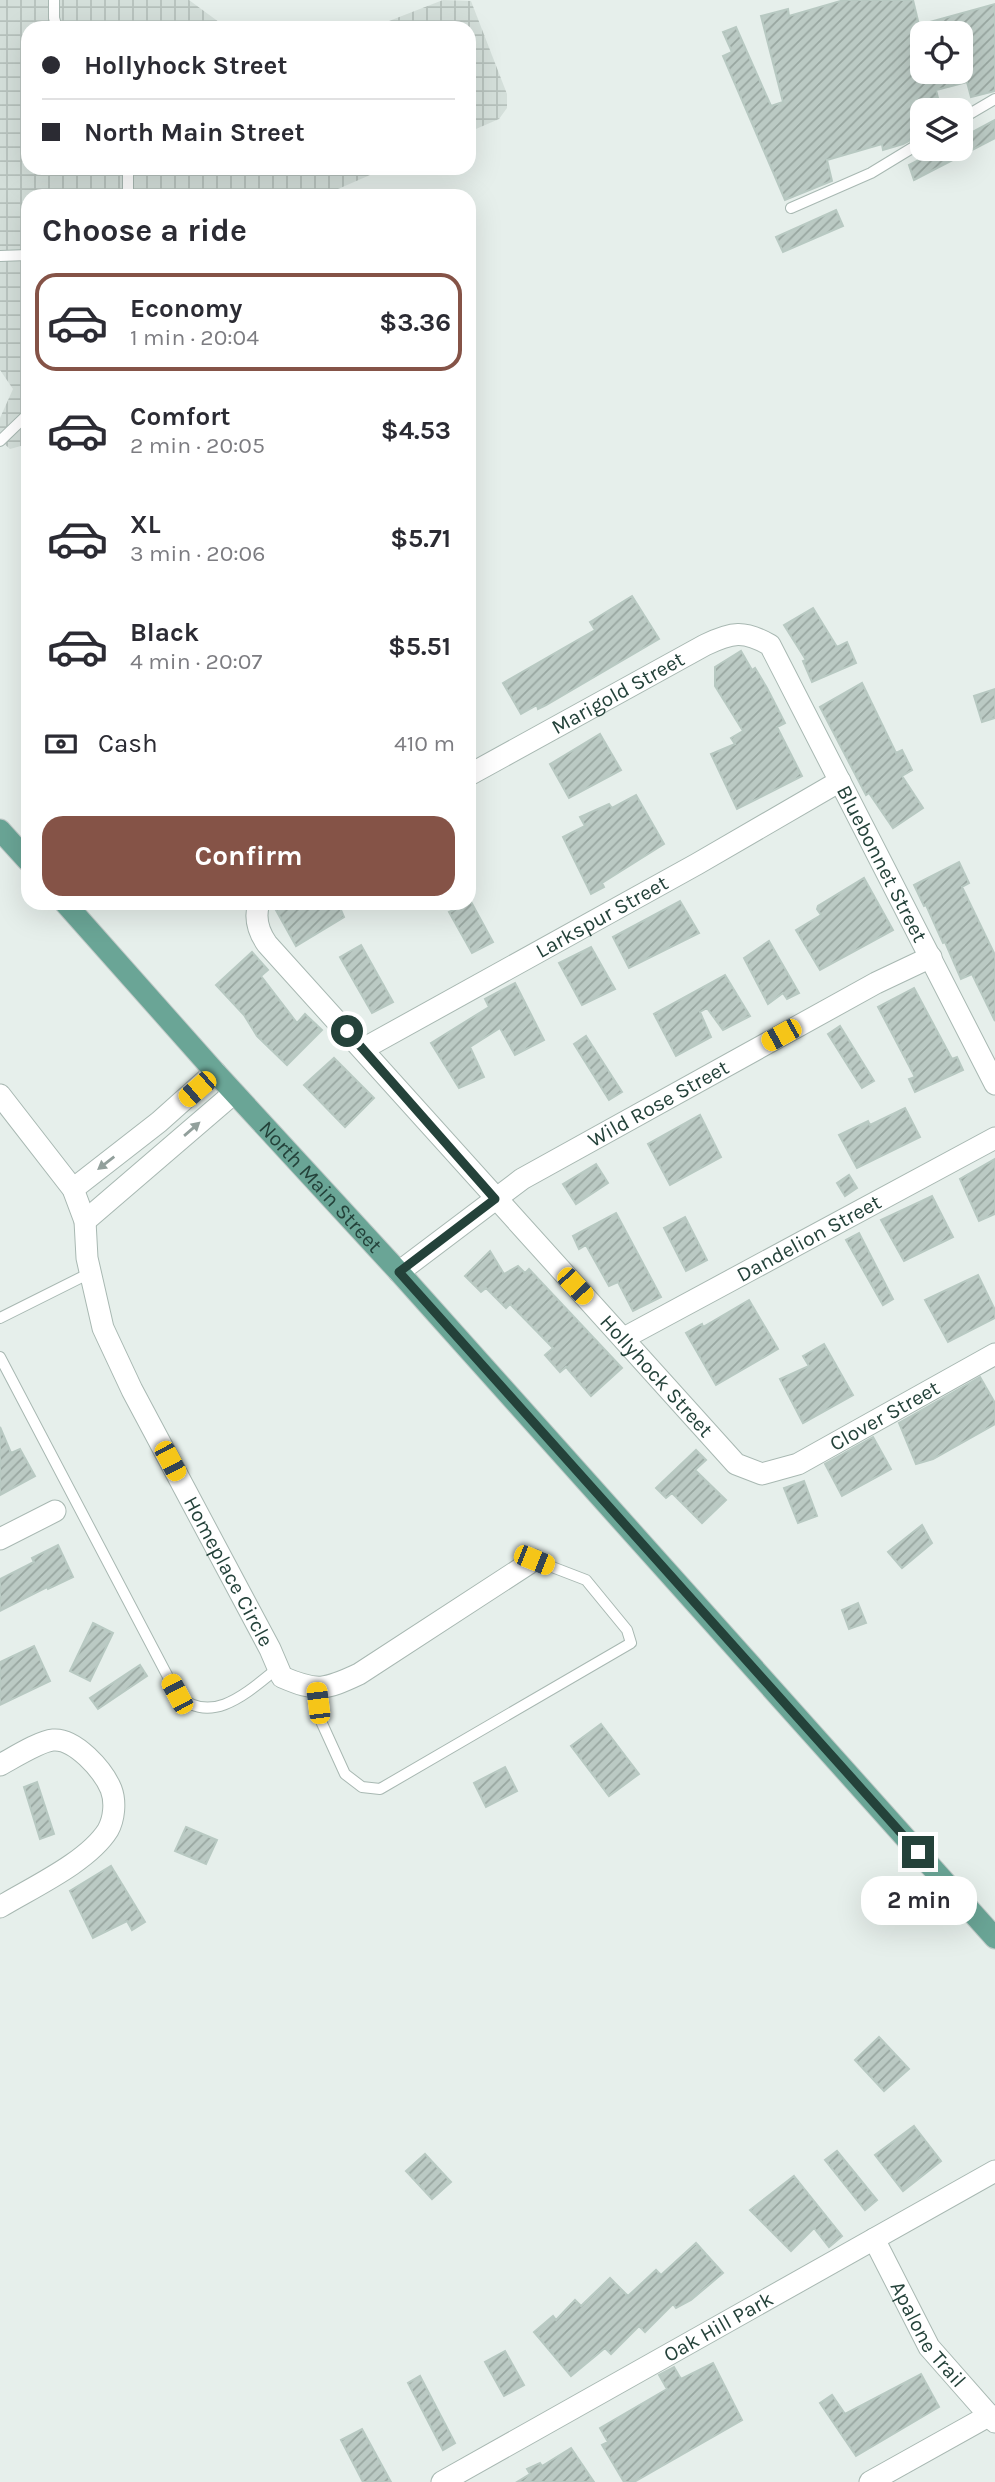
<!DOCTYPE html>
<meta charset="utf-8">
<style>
:root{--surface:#fff;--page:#f2f2f3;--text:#2b2b33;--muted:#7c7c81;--line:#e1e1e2;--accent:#855347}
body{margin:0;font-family:Karla,sans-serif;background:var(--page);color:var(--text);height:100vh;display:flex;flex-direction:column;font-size:26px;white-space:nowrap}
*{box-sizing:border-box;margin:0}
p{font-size:23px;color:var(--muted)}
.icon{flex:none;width:38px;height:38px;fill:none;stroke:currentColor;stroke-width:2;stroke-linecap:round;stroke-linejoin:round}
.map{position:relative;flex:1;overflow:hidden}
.panel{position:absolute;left:21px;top:189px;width:455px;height:721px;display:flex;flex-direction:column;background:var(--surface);border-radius:21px;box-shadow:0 7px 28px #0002}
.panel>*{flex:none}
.top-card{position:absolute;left:21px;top:21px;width:455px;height:154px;border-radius:21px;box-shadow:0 7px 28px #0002;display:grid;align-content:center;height:154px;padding:0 21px;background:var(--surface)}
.tools{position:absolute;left:910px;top:21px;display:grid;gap:14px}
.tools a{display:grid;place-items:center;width:63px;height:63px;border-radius:14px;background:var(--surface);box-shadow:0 7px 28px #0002;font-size:35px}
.end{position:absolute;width:32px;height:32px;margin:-16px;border:9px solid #24423a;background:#fff;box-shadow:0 0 0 4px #fff}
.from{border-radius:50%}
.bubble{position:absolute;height:49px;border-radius:21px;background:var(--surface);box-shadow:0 7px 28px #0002;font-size:23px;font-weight:700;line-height:49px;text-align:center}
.car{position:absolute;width:21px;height:42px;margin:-21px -10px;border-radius:9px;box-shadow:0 0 5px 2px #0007;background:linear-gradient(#f5c518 24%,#345 0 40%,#f5c518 0 76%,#345 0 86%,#f5c518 0)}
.top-card b{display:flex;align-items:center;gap:24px;height:66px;font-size:26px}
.top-card b+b{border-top:2px solid var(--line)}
.top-card i{width:18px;height:18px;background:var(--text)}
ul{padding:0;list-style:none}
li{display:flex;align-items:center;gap:21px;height:98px;margin:0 14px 10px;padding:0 7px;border:4px solid transparent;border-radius:21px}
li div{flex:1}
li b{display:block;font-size:26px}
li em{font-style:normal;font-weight:700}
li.on{border-color:var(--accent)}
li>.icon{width:63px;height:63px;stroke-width:1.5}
h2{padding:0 21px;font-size:32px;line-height:84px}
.pay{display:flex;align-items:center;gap:18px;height:77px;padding:0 21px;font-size:26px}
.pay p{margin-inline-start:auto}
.action{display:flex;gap:14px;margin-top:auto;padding:14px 21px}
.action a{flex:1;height:80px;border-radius:21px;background:var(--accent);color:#fff;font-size:28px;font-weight:700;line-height:80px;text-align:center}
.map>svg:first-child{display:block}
.industrial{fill:url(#industrial-grid)}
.building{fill:url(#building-hatch);stroke:#b8c9c2;stroke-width:2;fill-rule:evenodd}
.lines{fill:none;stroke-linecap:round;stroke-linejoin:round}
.service-casing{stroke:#a8b8b2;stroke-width:12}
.minor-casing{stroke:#a8b8b2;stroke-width:23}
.primary-casing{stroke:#c2cac8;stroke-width:23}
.service{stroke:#fff;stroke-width:10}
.minor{stroke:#fff;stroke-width:21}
.primary{stroke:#6aa596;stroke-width:21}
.oneway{fill:#92a09c}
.route{stroke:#24423a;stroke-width:9}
.labels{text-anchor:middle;stroke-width:5;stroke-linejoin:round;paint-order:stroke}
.street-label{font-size:21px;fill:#24423a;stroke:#f7fbf9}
</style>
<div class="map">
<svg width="995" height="2482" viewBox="0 0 995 2482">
<defs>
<pattern id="industrial-grid" width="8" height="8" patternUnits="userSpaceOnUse" patternTransform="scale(1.75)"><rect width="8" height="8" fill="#d4dfda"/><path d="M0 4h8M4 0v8" fill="none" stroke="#b6c1bc"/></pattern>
<pattern id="building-hatch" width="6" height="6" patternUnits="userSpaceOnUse" patternTransform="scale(1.75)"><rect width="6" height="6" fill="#bbcac4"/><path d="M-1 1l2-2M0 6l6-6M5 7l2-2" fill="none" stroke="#98a6a0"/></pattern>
</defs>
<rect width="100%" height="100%" fill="#e6efeb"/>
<path class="industrial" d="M0 0H189L227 28H28V168H386L322 196H28V444L10 449 0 440V418L13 389 0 370Z
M443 0 471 1 507 94V108L499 119 469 132V28H371Z"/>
<path class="building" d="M844 0H913L919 25 995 4V91L971 97 967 82 936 90 941 110H922V134L903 144 883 150 882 144 827 160 832 181 785 200 723 56 732 52 723 32 736 27 771 106 783 102 761 16 788 9 789 16ZM922 33H961V72H922Z
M995 120V138L914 180 909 165 940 149H961V138Z
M836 210 843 226 783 252 776 237Z
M632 596 659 639 546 705 538 709 537 705 521 714 503 683 595 630 590 622Z
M813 608 837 647 847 642 856 663 812 682 803 661 806 660 784 625Z
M741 651 752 670 755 668 767 688 785 723 777 727 802 776 737 809 711 754 735 744 731 738 743 731 715 686V667Z
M862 683 896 753 902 750 912 770 902 776 923 808 893 828 869 793 866 795 820 707Z
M995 689V718L982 722 974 696Z
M600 734 621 770 569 798 550 764Z
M636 795 664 844 602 883 604 887 591 894 563 837 585 826 580 817 609 804 612 808Z
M959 862 969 883 962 887 995 955V1021L972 974 961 979 945 942 943 943 926 905 924 906 914 885Z
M864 878 893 930 820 970 796 930 821 915 817 909 818 906Z
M470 900 493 942 472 953 449 912 469 903Z
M680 901 699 933 629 968 613 937Z
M272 903H338L344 917 296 946Z
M769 941 799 993 787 999 783 993 768 1004 744 958Z
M361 945 393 1002 372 1013 340 957Z
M591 947 615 989 582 1005 559 963Z
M252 952 268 970 261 976 297 1023 305 1014 322 1030 287 1065 257 1036 244 1015 216 985Z
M725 975 750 1016 723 1030 707 1008 700 1012 711 1037 676 1056 654 1014Z
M515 983 544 1040 515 1055 500 1028 470 1047 484 1077 459 1088 431 1043 489 1007 485 999Z
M914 988 952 1059 957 1057 963 1070 915 1092 909 1079 915 1077 878 1007Z
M840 1026 874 1081 862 1088 828 1034Z
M586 1036 622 1092 609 1100 574 1044Z
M334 1058 374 1098 345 1127 304 1085Z
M905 1108 920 1137 857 1168 839 1135 868 1121 870 1125Z
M700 1115 721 1157 670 1185 648 1144Z
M995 1159V1214L979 1221 960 1179Z
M596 1164 608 1183 576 1204 563 1184Z
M849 1175 857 1188 845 1196 837 1183Z
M932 1196 953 1237 904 1261 881 1220Z
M616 1213 661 1297 633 1311 618 1282 609 1286 586 1245 579 1249 573 1236Z
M685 1217 707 1260 686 1271 664 1228Z
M859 1233 893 1299 883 1305 846 1240Z
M490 1251 504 1274 518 1266 525 1273 529 1269 622 1368 591 1396 566 1367 560 1372 545 1355 553 1348 510 1304 506 1308 486 1288 481 1292 465 1276Z
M978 1275 995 1310V1318L948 1342 925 1300Z
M749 1300 778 1349 716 1385 686 1333 702 1324 703 1327Z
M824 1344 853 1395 803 1423 780 1379 809 1366 803 1356Z
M980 1377 995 1403V1424L933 1459 916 1464 899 1423Z
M0 1427 11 1453 20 1449 35 1476 0 1495Z
M873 1437 891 1469 842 1496 825 1464Z
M696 1450 706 1460 695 1470 726 1500 702 1523 672 1493 666 1498 656 1488Z
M804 1481 817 1516 798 1523 784 1488Z
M922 1525 932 1543 902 1568 888 1552Z
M58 1545 73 1577 48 1589 47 1587 0 1611V1579L34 1562 32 1558Z
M858 1603 866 1623 849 1629 842 1610Z
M93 1623 113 1633 90 1681 70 1671Z
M34 1646 50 1681 0 1705V1662Z
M140 1665 147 1676 98 1709 90 1698Z
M601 1724 639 1774 609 1796 571 1746Z
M505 1767 517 1791 486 1807 474 1783Z
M37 1782 54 1834 40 1839 24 1787Z
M186 1827 217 1840 206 1864 175 1851Z
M111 1866 145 1922 132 1930 127 1921 93 1938 70 1891Z
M879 2037 909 2069 884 2091 855 2060Z
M914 2126 941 2161 903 2191 875 2155Z
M837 2151 877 2200 865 2210 825 2160Z
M425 2154 451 2182 432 2199 406 2171Z
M794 2176 842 2236 829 2247 814 2228 791 2251 750 2210Z
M696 2243 723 2273 691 2300 676 2308 673 2304 645 2332 639 2326 611 2354 605 2348 571 2376 534 2332 553 2316 556 2320 575 2300 581 2306 610 2278 628 2296 656 2270 661 2275Z
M505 2351 524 2385 504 2396 485 2362Z
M713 2363 742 2420 634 2482H624L602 2445 608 2442 600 2428 667 2389 659 2375 674 2367 681 2379Z
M921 2374 939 2407 856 2456 820 2403 832 2395 845 2414Z
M420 2376 455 2443 443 2450 408 2383Z
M362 2429 391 2482H363L341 2440Z
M571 2448 594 2482H517L530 2474 527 2469 540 2463 542 2466Z"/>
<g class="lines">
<g class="service-casing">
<path id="service" d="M54 0V18L57 28
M961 119 995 99
M128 196V168
M791 208 871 173 922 142
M0 256 28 255
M0 441 28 414
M0 1318 90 1273
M0 1357 177 1694C211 1728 249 1691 278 1668
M316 1687 320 1719 345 1774 362 1787 380 1789 631 1643 627 1630 586 1580 534 1560"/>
</g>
<g class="minor-casing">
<g id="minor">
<path id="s1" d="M469 775 705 645C732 632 744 630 770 645L995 1084"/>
<path id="s2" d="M259 903C254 918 258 931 267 944L736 1464 762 1474 798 1464 995 1354"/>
<path id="s3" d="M363 1049 697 864 840 781"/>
<path id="s4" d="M0 1095 73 1189 85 1221 87 1258 103 1328 132 1390 270 1649 282 1677C317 1692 325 1690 359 1674L534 1560"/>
<path d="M73 1189 159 1122 215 1072"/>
<path d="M85 1221 234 1093"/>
<path id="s5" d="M399 1272 522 1179 876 983 931 957"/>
<path id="s6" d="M624 1338 995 1138"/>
<path d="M0 1539 55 1511"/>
<path d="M0 1765C13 1758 40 1741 53 1740 75 1738 103 1770 111 1789 116 1802 114 1819 108 1830 88 1862 33 1887 0 1907"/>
<path id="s7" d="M874 2239 929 2347 995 2422"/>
<path id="s8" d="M442 2482 995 2171"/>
<path d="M870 2482 990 2415"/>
</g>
</g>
<g class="primary-casing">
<g id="primary">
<path d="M0 830 28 861"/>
<path id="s9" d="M65 903 215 1072 399 1272 995 1938"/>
</g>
</g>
<use href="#service" class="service"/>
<use href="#minor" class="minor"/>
<use href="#primary" class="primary"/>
</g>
<defs><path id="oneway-solid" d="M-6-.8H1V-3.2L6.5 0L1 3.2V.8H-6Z" transform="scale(1.75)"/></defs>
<g class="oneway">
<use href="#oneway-solid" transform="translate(192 1129) rotate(-41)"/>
<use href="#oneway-solid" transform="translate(106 1163) rotate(142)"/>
</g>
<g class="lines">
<path class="route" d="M347 1031 495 1199 399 1272 918 1852"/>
</g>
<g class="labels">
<g class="street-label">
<text dy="7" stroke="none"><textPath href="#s1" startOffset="170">Marigold Street</textPath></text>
<text dy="7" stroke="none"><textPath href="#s1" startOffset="584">Bluebonnet Street</textPath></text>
<text dy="7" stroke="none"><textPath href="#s3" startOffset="273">Larkspur Street</textPath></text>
<text dy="7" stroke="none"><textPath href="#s5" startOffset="310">Wild Rose Street</textPath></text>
<text dy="7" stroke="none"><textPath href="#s9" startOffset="382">North Main Street</textPath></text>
<text dy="7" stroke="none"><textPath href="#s6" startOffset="210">Dandelion Street</textPath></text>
<text dy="7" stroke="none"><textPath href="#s2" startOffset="625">Hollyhock Street</textPath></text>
<text dy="7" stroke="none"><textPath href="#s2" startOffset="908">Clover Street</textPath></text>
<text dy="7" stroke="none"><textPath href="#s4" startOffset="536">Homeplace Circle</textPath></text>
<text dy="7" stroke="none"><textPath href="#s8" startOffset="317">Oak Hill Park</textPath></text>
<text dy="7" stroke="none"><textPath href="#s7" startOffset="110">Apalone Trail</textPath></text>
</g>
</g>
</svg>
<div class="tools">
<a><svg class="icon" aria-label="locate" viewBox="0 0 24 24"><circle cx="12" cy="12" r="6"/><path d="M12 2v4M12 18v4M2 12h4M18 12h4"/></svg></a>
<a><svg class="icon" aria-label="layers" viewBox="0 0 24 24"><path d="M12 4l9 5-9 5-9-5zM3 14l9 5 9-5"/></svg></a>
</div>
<i class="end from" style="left:347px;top:1031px"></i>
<i class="end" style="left:918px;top:1852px"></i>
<div class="bubble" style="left:861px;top:1876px;width:116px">2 min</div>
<i class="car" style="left:781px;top:1035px;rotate:241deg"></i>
<i class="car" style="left:197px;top:1089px;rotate:229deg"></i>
<i class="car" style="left:575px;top:1286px;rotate:137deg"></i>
<i class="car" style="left:170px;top:1461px;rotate:152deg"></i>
<i class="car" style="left:534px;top:1560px;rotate:112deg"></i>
<i class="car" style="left:177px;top:1694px;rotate:332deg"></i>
<i class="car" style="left:318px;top:1703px;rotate:353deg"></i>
<div class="top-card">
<b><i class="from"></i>Hollyhock Street</b>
<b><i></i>North Main Street</b>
</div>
<section class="panel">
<h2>Choose a ride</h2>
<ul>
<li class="on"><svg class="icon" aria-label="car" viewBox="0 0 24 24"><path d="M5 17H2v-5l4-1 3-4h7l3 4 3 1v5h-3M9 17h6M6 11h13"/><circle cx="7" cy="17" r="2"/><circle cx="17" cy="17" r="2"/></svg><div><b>Economy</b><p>1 min · 20:04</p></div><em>$3.36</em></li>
<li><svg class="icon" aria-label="car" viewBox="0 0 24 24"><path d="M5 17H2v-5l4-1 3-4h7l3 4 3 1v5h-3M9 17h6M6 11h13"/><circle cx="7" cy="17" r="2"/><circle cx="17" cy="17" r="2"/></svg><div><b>Comfort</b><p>2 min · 20:05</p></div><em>$4.53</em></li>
<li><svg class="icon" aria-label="car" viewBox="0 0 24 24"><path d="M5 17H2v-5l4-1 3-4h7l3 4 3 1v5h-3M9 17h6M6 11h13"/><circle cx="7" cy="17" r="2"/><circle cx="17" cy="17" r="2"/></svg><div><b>XL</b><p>3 min · 20:06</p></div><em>$5.71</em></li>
<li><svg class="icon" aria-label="car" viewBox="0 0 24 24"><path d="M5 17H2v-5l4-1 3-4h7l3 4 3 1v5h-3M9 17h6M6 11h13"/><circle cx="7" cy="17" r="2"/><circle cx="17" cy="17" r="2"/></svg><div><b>Black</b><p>4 min · 20:07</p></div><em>$5.51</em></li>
</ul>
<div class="pay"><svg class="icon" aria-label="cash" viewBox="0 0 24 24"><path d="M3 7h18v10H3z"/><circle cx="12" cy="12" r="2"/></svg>Cash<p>410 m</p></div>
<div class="action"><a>Confirm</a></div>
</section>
</div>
